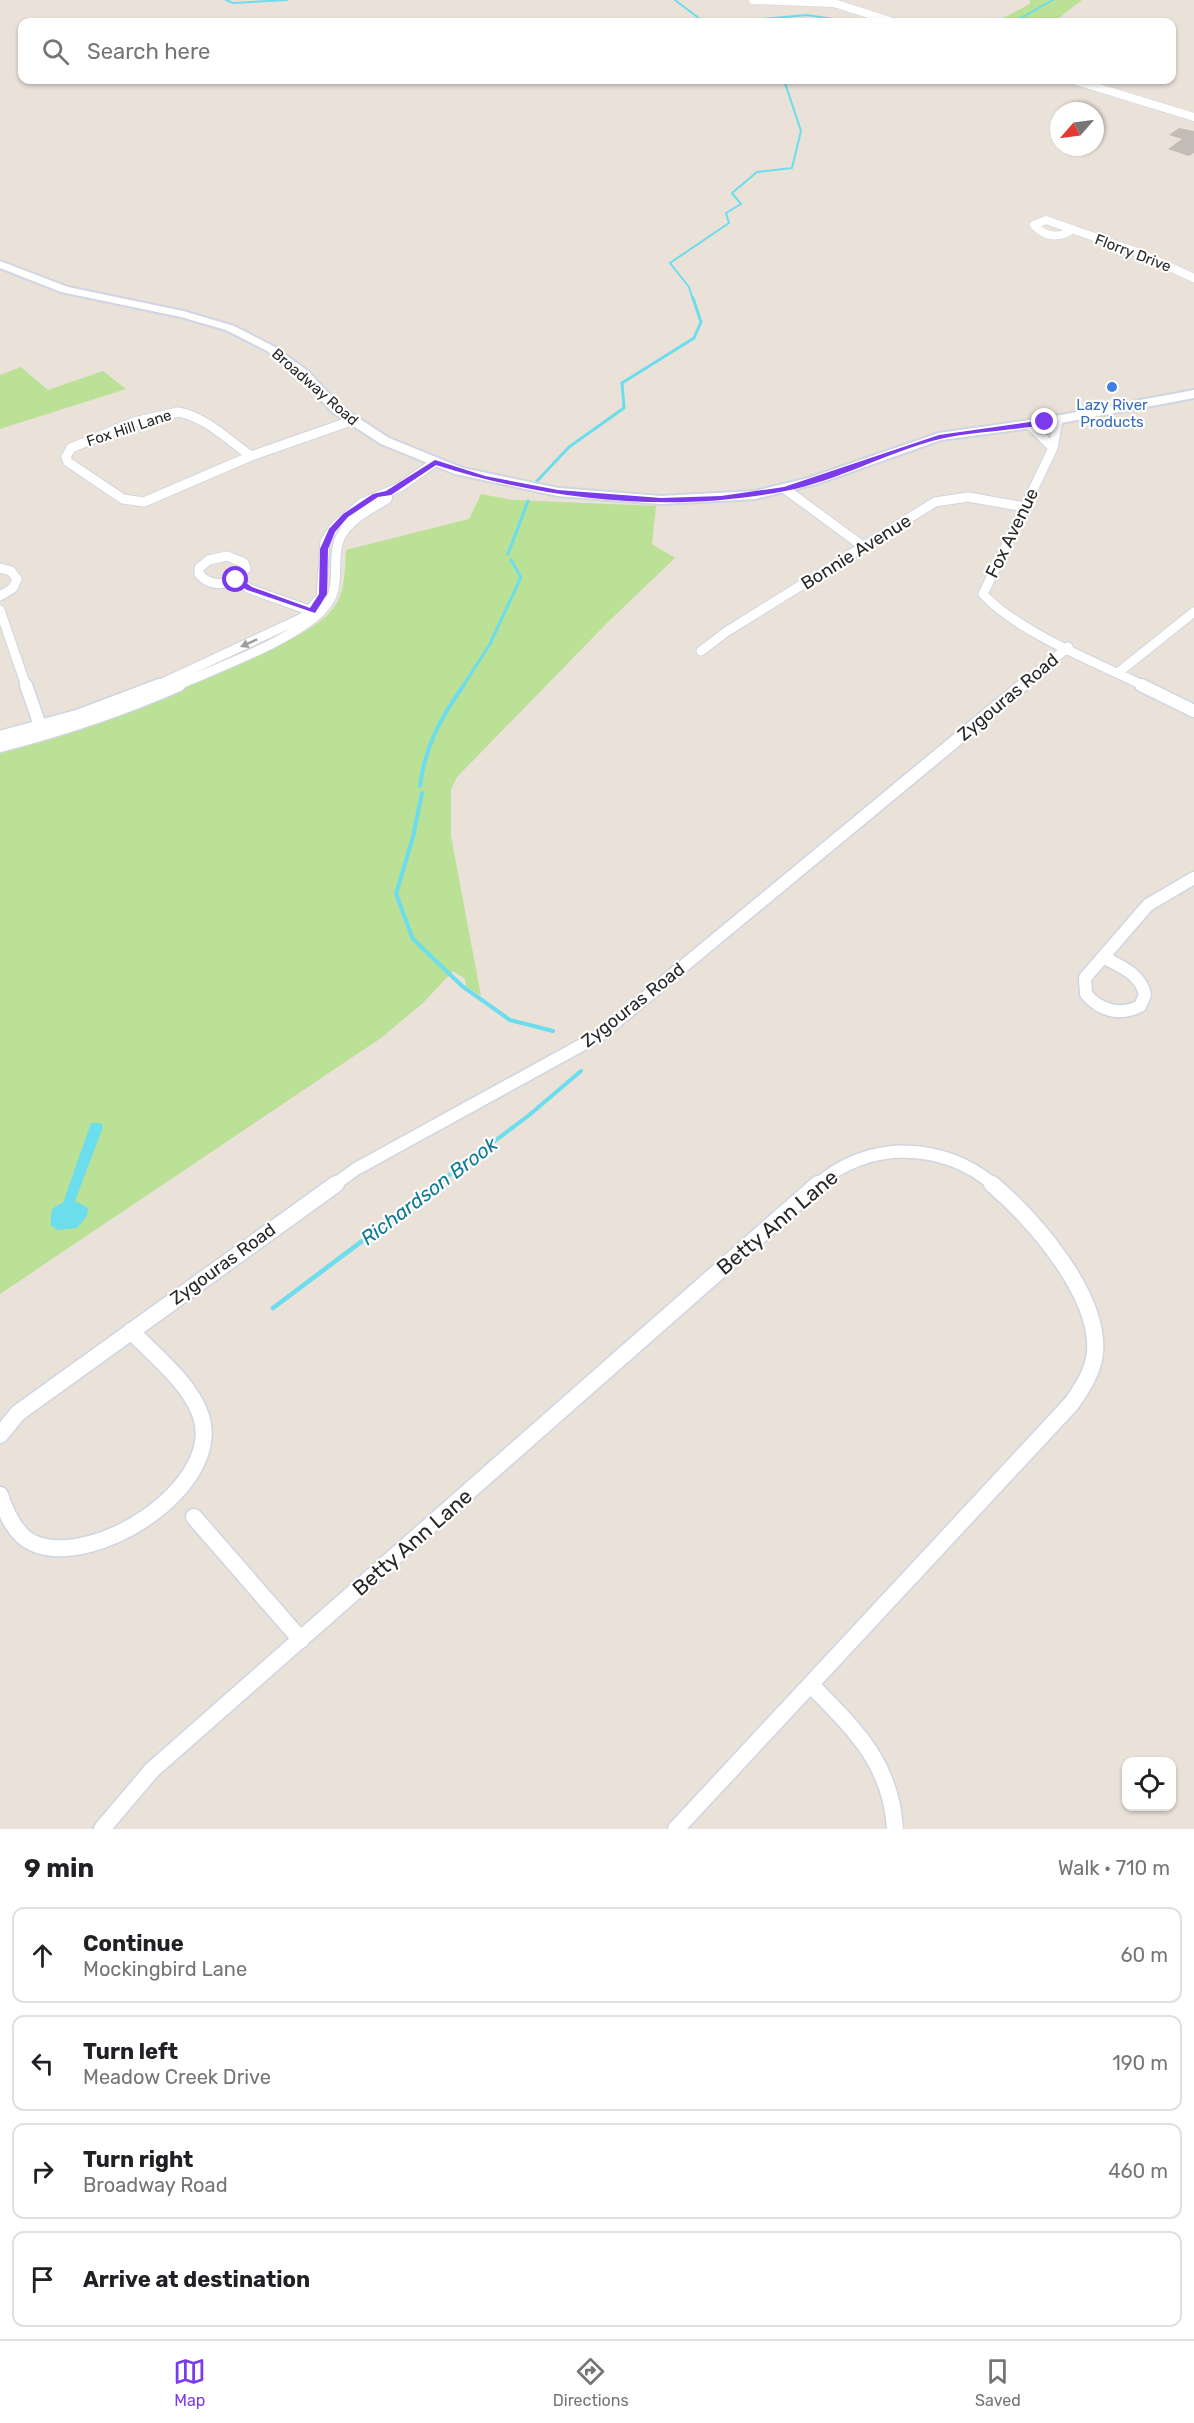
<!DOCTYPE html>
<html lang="en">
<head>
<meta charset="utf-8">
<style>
	body { margin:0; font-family:Rubik,sans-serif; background:#f6f6f6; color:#202124 }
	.controls { position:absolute; right:18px; bottom:18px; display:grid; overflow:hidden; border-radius:12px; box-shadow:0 2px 4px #0004 }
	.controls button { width:54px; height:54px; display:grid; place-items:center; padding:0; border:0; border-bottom:2px solid #e0e0e0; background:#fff; color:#202124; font:30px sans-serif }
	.compass { position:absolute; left:1050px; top:102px; width:54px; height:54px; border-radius:50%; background:#fff; box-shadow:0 2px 4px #0004; rotate:242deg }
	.stop { position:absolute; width:18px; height:18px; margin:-14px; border:4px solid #7c3aed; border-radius:50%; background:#fff }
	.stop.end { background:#7c3aed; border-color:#fff; box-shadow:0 2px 6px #0008 }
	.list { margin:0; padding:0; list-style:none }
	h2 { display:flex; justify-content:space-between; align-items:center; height:78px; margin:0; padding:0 24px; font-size:26px }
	h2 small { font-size:20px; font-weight:400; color:#757577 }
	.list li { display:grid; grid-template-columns:39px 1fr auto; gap:18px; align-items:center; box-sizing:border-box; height:96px; margin:0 12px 12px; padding:0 12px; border:2px solid #e0e0e0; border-radius:12px }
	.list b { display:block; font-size:22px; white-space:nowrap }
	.list p { margin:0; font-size:20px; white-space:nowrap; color:#757577 }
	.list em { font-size:20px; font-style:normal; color:#757577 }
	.icon { flex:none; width:33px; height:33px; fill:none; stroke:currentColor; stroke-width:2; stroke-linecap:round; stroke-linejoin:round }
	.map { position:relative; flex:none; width:1194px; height:1829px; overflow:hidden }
	.search { position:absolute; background:#fff; box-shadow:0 2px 4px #0004; left:18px; right:18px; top:18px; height:66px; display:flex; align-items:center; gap:15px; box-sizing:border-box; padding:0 21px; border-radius:12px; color:#757577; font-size:22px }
	.sheet { height:510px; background:#fff }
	nav { display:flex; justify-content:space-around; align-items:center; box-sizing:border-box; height:84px; border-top:2px solid #e0e0e0; background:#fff; font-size:16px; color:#757577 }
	nav a { display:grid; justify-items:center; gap:3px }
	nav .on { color:#7c3aed }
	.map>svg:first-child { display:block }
</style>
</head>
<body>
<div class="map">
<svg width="1194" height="1829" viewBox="0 0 1194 1829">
	<rect width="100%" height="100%" fill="#eae1d9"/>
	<path fill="#bae195" d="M1030,0H1082L1054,22L901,21L1001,19L1030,4Z
		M21,367L48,390L103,371L126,389L0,429V375Z
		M481,494L513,500L656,506L652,544L675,558L608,622L457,777L451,789V836L481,996L466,986L465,979L453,971L423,1003L381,1038L0,1294V751L69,733L115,718L299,635C342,610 344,598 346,550L469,519Z"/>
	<path fill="#6cdded" d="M91,1123H101L103,1127L75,1201L88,1208L87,1216L77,1228L58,1230L51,1226C51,1212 49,1208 63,1203Z"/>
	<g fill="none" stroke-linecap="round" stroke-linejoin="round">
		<path stroke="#6cdded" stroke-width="2" d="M226,0L233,3L287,0
			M675,0L704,22
			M726,22L807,15L851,22
			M1014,22L1053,0
			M693,300L689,287L670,263L729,223L726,213L741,204L732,193L757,172L792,168L801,131L785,83L780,80"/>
		<path stroke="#6cdded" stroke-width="3" d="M537,481L569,447L624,408L622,383L694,338L701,322L693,298
			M508,554L528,501
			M463,686L490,644L521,577L511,560"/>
		<path stroke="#6cdded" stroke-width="4" d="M420,786C425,746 441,717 464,685
			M422,793L413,837L396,894L413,939L462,986L510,1020L553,1031
			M436,1185L528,1116L581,1071"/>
		<path stroke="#6cdded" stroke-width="4.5" d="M273,1308L438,1184"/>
	</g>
	<path fill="#c3bbb6" d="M1179,128L1194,131V153L1189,156L1168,149L1182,139L1169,135Z"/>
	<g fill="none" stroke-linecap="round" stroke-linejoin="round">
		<defs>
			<path id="minor-far3" d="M753,0L834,3L893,22
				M1073,80L1194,117
				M1072,230C1058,239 1045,237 1034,225L1046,220L1140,253L1194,278"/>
			<path id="minor-far2" d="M178,412C206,417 228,440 251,456L144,502L123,499L68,462L66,457L71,448L134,422Z
				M1058,420L1053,448L983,594C1019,633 1096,662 1144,686
				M1029,424L1053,448
				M251,456L351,421
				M785,489L864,547
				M227,556L244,563L246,569C233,583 214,591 199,574V568L209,560Z
				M0,568L11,571L17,579L13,588L0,596
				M236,580L250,589L317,613
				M0,610L26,686
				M701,651L726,632L935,502L968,497L1024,507
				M1119,672L1194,612
				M156,686L302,618L321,597L325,542L335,526L362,503L400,487L435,462
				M176,686C214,669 306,636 328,603C342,583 330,557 341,536C350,519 371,509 387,499L388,493
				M1021,686L1068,647"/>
			<path id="minor-far1" d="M26,685L43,734
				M1141,685L1194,711
				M0,737L77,716L159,685
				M0,746C62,730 120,711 179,685
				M1103,957C1120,966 1141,974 1145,995L1140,1006C1120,1016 1100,1011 1086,994L1085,978Z
				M1103,957L1148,905L1194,878
				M334,1185L356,1169L600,1035L1023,685
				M817,1185C867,1140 943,1141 994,1185"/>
			<path id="minor" d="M0,1435L18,1413L336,1184
				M0,1495C6,1513 15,1535 33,1543C93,1570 224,1487 201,1416C190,1383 154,1355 131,1331
				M194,1517L301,1640
				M811,1685C855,1730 891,1763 895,1829
				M102,1829L152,1770L818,1184
				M676,1829L1072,1403C1082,1388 1093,1372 1095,1353C1100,1295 1034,1220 992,1184"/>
			<path id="secondary" d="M0,261L68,287L183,311L234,326L275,347L309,372L340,406L389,438L463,468L558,488L661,496L755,491L808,478L939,433L1045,418L1194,390V398L1045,426L941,440L817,484L755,499L661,504L558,496L455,474L381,444L332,412L301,378L267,351L226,330L181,317L61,292L0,268Z"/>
		</defs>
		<use href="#minor-far3" stroke="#cfd5e1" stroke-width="9"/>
		<use href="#minor-far2" stroke="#cfd5e1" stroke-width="11"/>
		<use href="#minor-far1" stroke="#cfd5e1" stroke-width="15"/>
		<use href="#minor" stroke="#cfd5e1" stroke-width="19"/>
		<use href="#secondary" stroke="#cfd5e1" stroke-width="4"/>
		<use href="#minor-far3" stroke="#fff" stroke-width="8"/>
		<use href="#minor-far2" stroke="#fff" stroke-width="9"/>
		<use href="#minor-far1" stroke="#fff" stroke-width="12"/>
		<use href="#minor" stroke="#fff" stroke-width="16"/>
		<use href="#secondary" fill="#fff" fill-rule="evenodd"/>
	</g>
	<defs><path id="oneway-solid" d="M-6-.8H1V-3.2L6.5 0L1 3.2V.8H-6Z" transform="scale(1.5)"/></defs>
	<use fill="#9e9e9e" href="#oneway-solid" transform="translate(249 643) rotate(156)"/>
	<path fill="#7c3aed" d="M1045,420L1047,424C1012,431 975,431 940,439C887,452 838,481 785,491C669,514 547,500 436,465L391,495L378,497L348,517L335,532L328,549L327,594L315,613L247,590L232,580L239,578L252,587L310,608L319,594L320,549L329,529L343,514L373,494L386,491L435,460L485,476L558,490L661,498L721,496L784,487L939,435Z"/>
	<circle fill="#3f7fe0" stroke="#fff" stroke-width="2" cx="1112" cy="387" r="6"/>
	<g text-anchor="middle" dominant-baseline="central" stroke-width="4.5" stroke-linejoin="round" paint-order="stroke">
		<g font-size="15" fill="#282828" stroke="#fff">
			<text transform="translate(1133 253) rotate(21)">Florry Drive</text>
			<text transform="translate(315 387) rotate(41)">Broadway Road</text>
			<text transform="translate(129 428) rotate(-18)">Fox Hill Lane</text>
		</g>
		<g font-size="15" fill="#366cbe" stroke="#fff">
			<text x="1112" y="405">Lazy River<tspan x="1112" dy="17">Products</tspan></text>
		</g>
		<g font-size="18" fill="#282828" stroke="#fff">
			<text transform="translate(1012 533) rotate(-64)">Fox Avenue</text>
			<text transform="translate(856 552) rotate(-32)">Bonnie Avenue</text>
			<text transform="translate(1008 697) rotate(-40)">Zygouras Road</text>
			<text transform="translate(633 1005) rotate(-38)">Zygouras Road</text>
			<text transform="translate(223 1264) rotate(-36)">Zygouras Road</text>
		</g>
		<g font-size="20" font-style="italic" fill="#0e7a95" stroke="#fff">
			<text transform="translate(429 1191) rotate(-37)">Richardson Brook</text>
		</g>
		<g font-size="21" fill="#282828" stroke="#fff">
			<text transform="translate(777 1222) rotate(-40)">Betty Ann Lane</text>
			<text transform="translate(412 1542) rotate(-41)">Betty Ann Lane</text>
		</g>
	</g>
</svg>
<div class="controls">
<button><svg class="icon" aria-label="locate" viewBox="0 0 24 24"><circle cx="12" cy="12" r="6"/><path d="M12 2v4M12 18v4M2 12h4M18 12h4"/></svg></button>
</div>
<svg class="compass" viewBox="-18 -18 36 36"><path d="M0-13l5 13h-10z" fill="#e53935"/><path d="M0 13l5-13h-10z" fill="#757577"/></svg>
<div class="stop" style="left:236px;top:580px"></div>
<div class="stop end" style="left:1045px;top:422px"></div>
<div class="search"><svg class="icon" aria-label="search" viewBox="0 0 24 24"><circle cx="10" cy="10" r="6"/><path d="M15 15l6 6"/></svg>Search here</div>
</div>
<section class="sheet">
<h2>9 min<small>Walk · 710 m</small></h2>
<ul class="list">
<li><svg class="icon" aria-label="ahead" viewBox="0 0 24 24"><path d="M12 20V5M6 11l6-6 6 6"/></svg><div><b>Continue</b><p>Mockingbird Lane</p></div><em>60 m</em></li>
<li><svg class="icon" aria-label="left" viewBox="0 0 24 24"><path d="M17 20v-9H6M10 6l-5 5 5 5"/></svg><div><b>Turn left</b><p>Meadow Creek Drive</p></div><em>190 m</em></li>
<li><svg class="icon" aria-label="right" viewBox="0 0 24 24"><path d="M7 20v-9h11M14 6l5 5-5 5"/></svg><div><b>Turn right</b><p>Broadway Road</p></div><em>460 m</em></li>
<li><svg class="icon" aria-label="arrive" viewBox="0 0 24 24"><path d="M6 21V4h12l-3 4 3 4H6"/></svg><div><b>Arrive at destination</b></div></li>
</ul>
</section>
<nav>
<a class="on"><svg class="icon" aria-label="map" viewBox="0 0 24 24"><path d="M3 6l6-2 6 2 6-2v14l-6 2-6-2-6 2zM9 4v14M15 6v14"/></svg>Map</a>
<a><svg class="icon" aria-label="directions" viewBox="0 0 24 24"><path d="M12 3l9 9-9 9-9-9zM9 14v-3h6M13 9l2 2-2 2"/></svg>Directions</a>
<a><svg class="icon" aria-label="saved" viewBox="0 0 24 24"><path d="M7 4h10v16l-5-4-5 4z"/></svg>Saved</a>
</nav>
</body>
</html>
